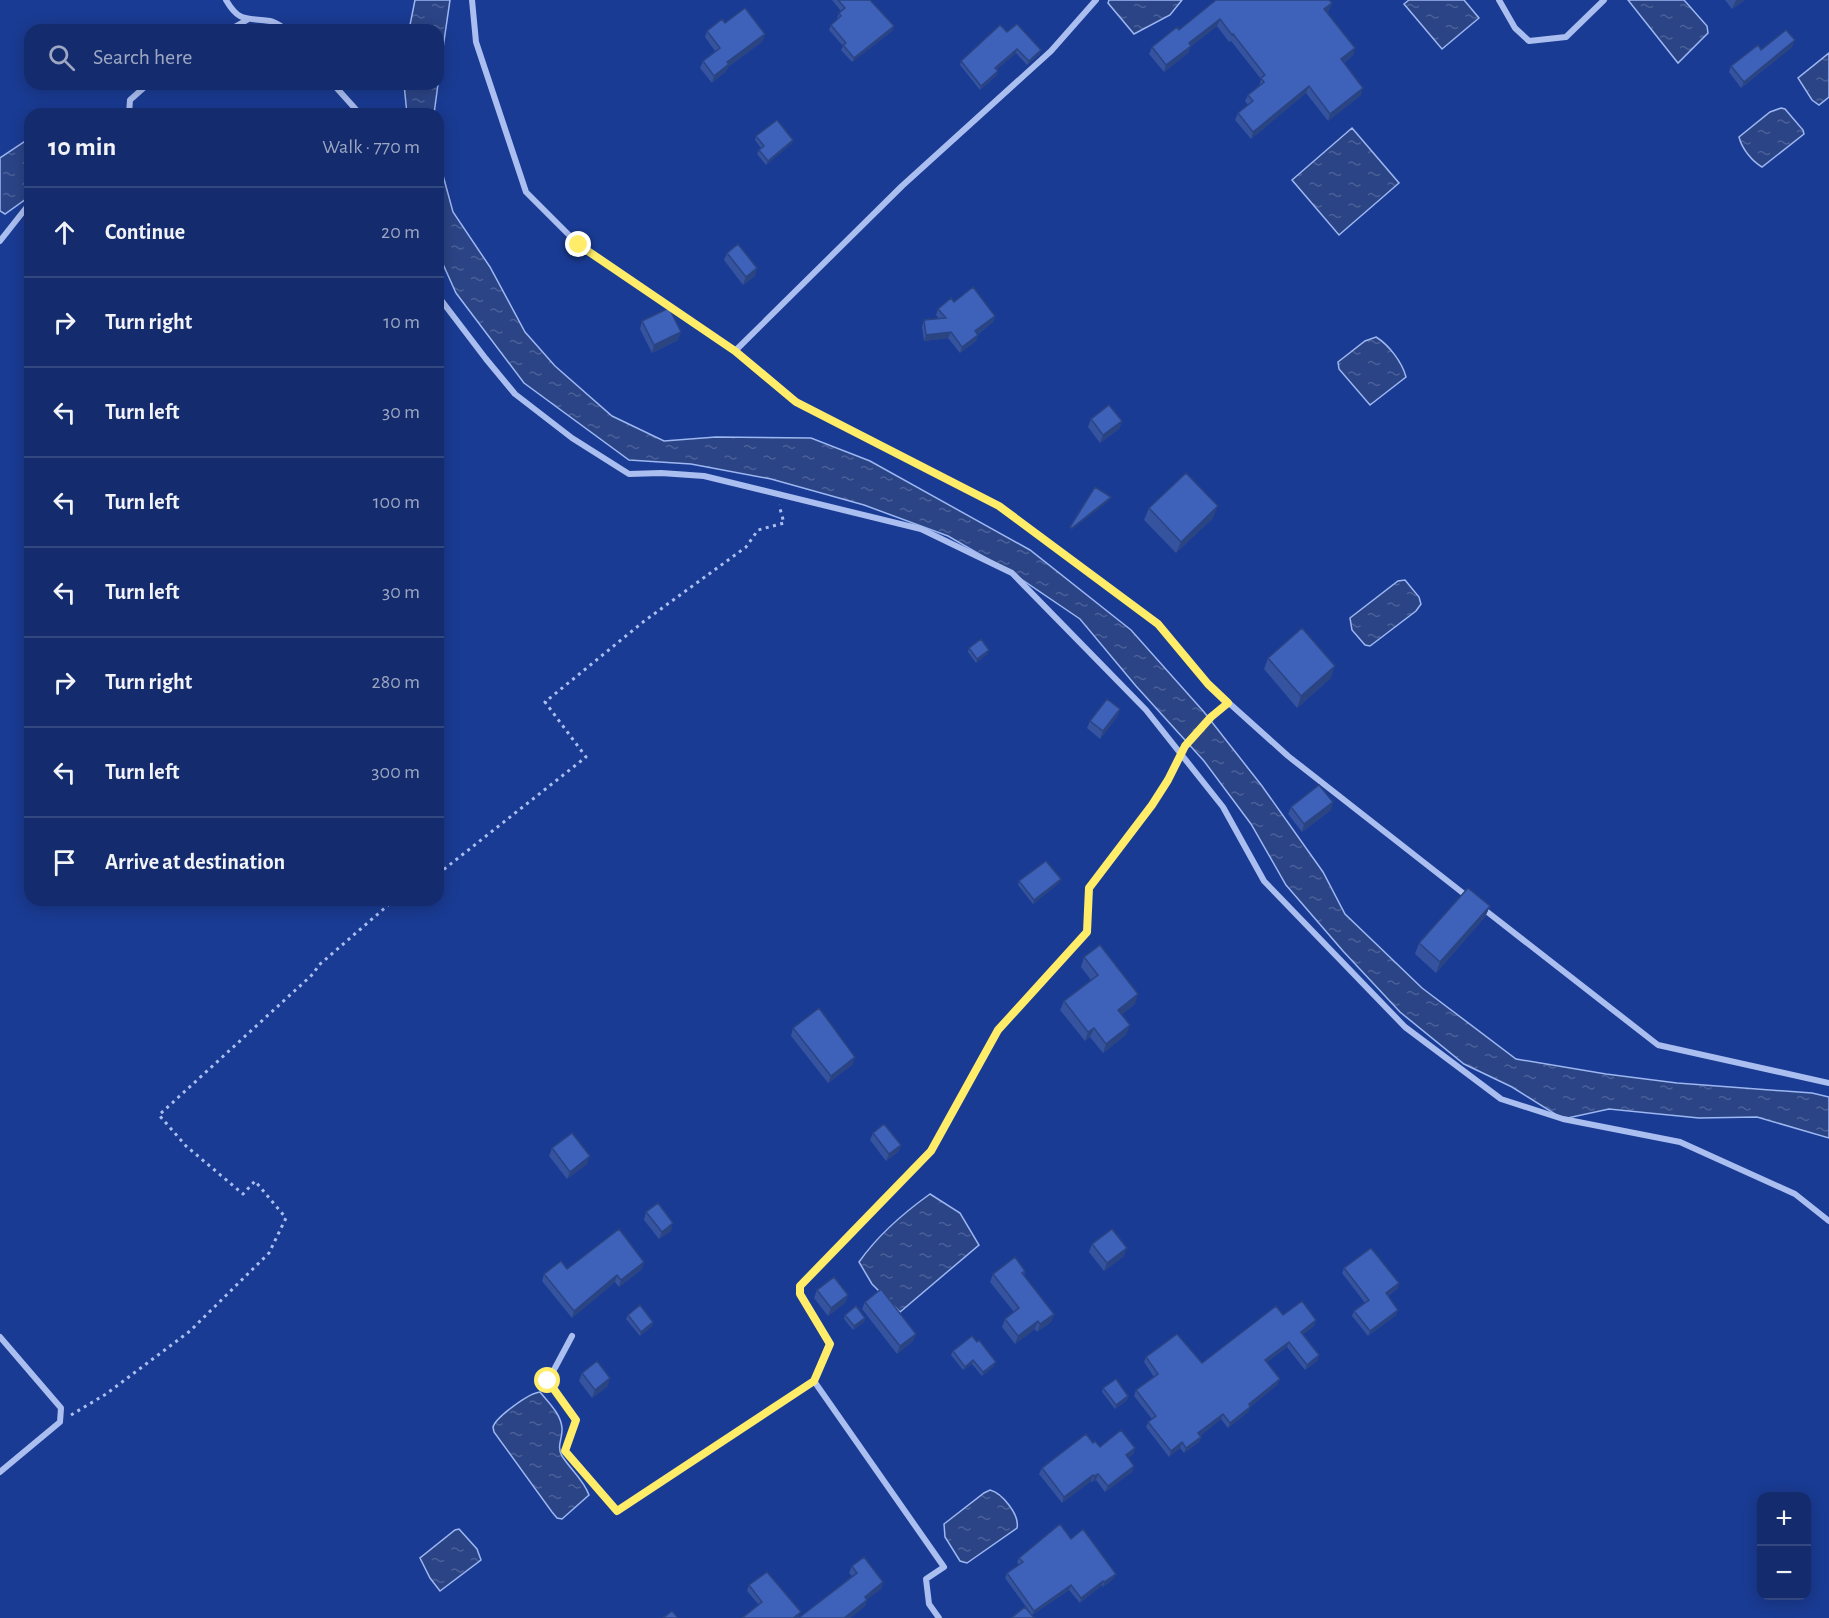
<!DOCTYPE html>
<html lang="en">
<head>
<meta charset="utf-8">
<style>
	body { margin:0; font-family:"Alegreya Sans",sans-serif; background:#213876; color:#f1f3f6 }
	.controls { position:absolute; right:18px; bottom:18px; display:grid; overflow:hidden; border-radius:12px; box-shadow:0 3px 15px #0003 }
	.controls button { width:54px; height:54px; display:grid; place-items:center; padding:0; border:0; border-bottom:2px solid #334881; background:#142c6e; color:#f1f3f6; font:30px sans-serif }
	.stop { position:absolute; width:18px; height:18px; margin:-14px; border:4px solid #ffec69; border-radius:50%; background:#fff }
	.stop.end { background:#ffec69; border-color:#fff; box-shadow:0 2px 6px #0008 }
	.list { margin:0; padding:0; list-style:none }
	h2 { display:flex; justify-content:space-between; align-items:center; height:78px; margin:0; padding:0 24px; font-size:26px }
	h2 small { font-size:20px; font-weight:400; color:#9da7c2 }
	.list li { display:grid; grid-template-columns:39px 1fr auto; gap:18px; align-items:center; box-sizing:border-box; height:90px; padding:0 24px; border-top:2px solid #334881 }
	.list b { display:block; font-size:22px; white-space:nowrap }
	.list em { font-size:20px; font-style:normal; color:#9da7c2 }
	.icon { flex:none; width:33px; height:33px; fill:none; stroke:currentColor; stroke-width:2; stroke-linecap:round; stroke-linejoin:round }
	.map { position:relative; flex:none; width:1829px; height:1618px; overflow:hidden }
	.search { position:absolute; background:#142c6e; box-shadow:0 3px 15px #0003; left:24px; top:24px; width:420px; height:66px; display:flex; align-items:center; gap:15px; box-sizing:border-box; padding:0 21px; border-radius:18px; color:#9da7c2; font-size:22px }
	.panel { position:absolute; background:#142c6e; box-shadow:0 3px 15px #0003; left:24px; top:108px; width:420px; height:798px; border-radius:18px }
	.map>svg:first-child { display:block }
</style>
</head>
<body>
<div class="map">
<svg width="1829" height="1618" viewBox="0 0 1829 1618">
	<defs>
		<pattern id="water-ripples" width="26" height="14" patternUnits="userSpaceOnUse" patternTransform="scale(1.5)"><rect width="26" height="14" fill="#2b4486"/><path d="M2 4q2-2 4 0t4 0M15 11q2-2 4 0t4 0" fill="none" stroke="#4b6098"/></pattern>
	</defs>
	<rect width="100%" height="100%" fill="#1a3b93"/>
	<path fill="url(#water-ripples)" stroke="#9db7f2" stroke-width="1.5" d="M415,0H450L438,82V30H409Z
		M1109,0H1182L1170,15L1134,34L1108,3Z
		M1409,0H1464L1479,18L1442,49L1404,4Z
		M1628,0H1684L1707,26L1708,33L1678,63Z
		M1829,53V97L1819,105L1812,100L1798,78Z
		M404,84H438L434,114H407Z
		M1781,108L1785,109L1803,130L1804,134L1762,167C1752,161 1742,149 1739,137L1770,112Z
		M1352,128L1399,183L1339,235L1292,180Z
		M30,138V196L5,214L0,211V158Z
		M438,157L453,212L490,267L525,332L555,366L612,416L664,441L716,437L811,438L870,461L1030,550L1131,630L1204,712L1262,786L1323,872L1345,914L1422,988L1516,1059L1606,1074L1677,1083L1812,1093L1829,1097V1138L1757,1117L1699,1118L1609,1109L1563,1119L1512,1087L1464,1064L1400,1012L1343,951L1286,885L1251,824L1204,761L1136,686L1080,619L1012,573L948,536L864,505L771,479L691,464L629,460L524,383L456,293L438,253Z
		M1376,337C1389,345 1402,362 1406,377L1370,405L1339,369L1338,362L1365,341Z
		M1405,580L1419,597L1421,604L1416,611L1370,646L1365,645L1352,630L1350,618L1398,581Z
		M930,1194L960,1213L979,1245L900,1312L872,1284L859,1262C878,1235 902,1214 930,1194Z
		M540,1392C548,1402 561,1414 562,1428C563,1438 556,1446 562,1456C570,1469 584,1480 589,1495L562,1519L557,1518L552,1512L494,1432L493,1427C496,1417 529,1393 540,1392Z
		M990,1490C1002,1493 1020,1515 1017,1528L967,1563L960,1561L945,1537L944,1524L984,1493Z
		M459,1529L477,1549L481,1560L440,1591L430,1578L420,1558L455,1530Z"/>
	<g fill="none" stroke-linecap="round" stroke-linejoin="round">
		<path stroke="#aabef0" stroke-width="3" stroke-dasharray="3 4.5" stroke-linecap="butt" d="M438,874L586,757L545,702L643,622L746,547L758,530L784,523L779,505
			M71,1415L106,1394L190,1331L269,1253L286,1218L255,1181L243,1194L186,1146L159,1115L313,974L319,965L394,900"/>
		<path stroke="#aabef0" stroke-width="6" d="M226,0C240,24 247,17 270,21C276,22 282,27 287,30
			M472,0L476,42L526,192L579,245L735,351L902,186L1051,51L1096,0
			M1499,0L1515,28L1529,41L1566,37L1604,0
			M229,30L247,20
			M333,84L360,114
			M129,114L130,100L148,84
			M0,241L30,203
			M438,296L486,359L515,394L572,438L629,474L661,473L704,476L921,529L1012,573L1146,710L1223,807L1264,881L1405,1027L1501,1099L1563,1119L1680,1142L1795,1194L1829,1221
			M1229,703L1288,756L1468,897
			M1481,907L1658,1045L1829,1083
			M572,1336L548,1381L576,1420L565,1451L617,1511L814,1381L829,1344L800,1294V1286L931,1151L998,1030L1087,932L1089,888L1152,805L1168,779L1185,746L1211,717L1229,703L1208,684L1158,624L999,506L796,402L735,351
			M0,1337L61,1408L60,1422L0,1472
			M814,1381L944,1567L926,1579L929,1604L939,1618"/>
	</g>
	<path fill="#35539f" d="M832,0H870L894,26L892,31L852,62L841,50L843,46L829,30L831,25L838,19L837,18L839,13L841,11Z
		M1216,0L1332,3L1329,10L1327,12L1355,48L1353,55L1344,63L1361,95L1328,121L1306,93L1251,139L1235,120L1238,113L1248,105L1245,101L1248,95L1259,86L1261,79L1231,41L1229,42L1217,26L1190,47L1188,53L1164,72L1149,54L1152,47L1179,30Z
		M1725,0H1745L1732,9Z
		M725,23L763,41L728,67L726,71L712,83L700,68L703,61L715,51L705,37L707,31Z
		M1007,32L1040,54L1027,65L1016,53L997,69V75L980,90L960,65L961,61Z
		M1792,47L1741,88L1729,72L1731,66L1761,50Z
		M756,136L793,140L792,143L766,165L757,154L759,150L761,148L755,140Z
		M727,253L755,276L743,285L724,260Z
		M954,302L995,316L993,322L978,334L976,341L960,353L948,338L924,341L922,327L924,320L939,319L936,315L938,309Z
		M642,321L678,340L652,353L640,329Z
		M1091,419L1122,421L1119,429L1100,443L1088,427Z
		M1149,508L1213,518L1176,553L1144,520Z
		M969,648L988,653L976,663L968,652Z
		M1268,658L1331,678L1297,708L1264,669Z
		M1120,709L1117,717L1100,739L1087,728L1090,721Z
		M1291,807L1331,810L1302,832L1288,814Z
		M1061,879L1059,883L1033,904L1018,885L1019,881Z
		M1490,906L1485,917L1436,973L1415,954L1419,943Z
		M1084,957L1135,1004L1121,1015L1126,1035L1103,1053L1090,1037L1085,1041L1060,1010L1064,1001L1091,980L1081,967Z
		M793,1028L855,1057L852,1065L828,1083L791,1036Z
		M873,1133L901,1145L898,1152L886,1161L870,1140Z
		M552,1148L587,1164L567,1179L549,1156Z
		M646,1212L671,1231L659,1239L644,1220Z
		M1092,1244L1124,1256L1104,1271L1089,1252Z
		M644,1262L642,1269L619,1287L615,1282L572,1318L542,1281L544,1274L567,1269Z
		M1344,1268L1398,1288L1388,1296L1396,1315L1368,1336L1352,1316L1354,1311L1365,1303L1342,1273Z
		M1025,1271L1024,1276L1054,1314L1051,1322L1037,1332L1035,1329L1015,1344L1002,1327L1005,1319L1014,1312L990,1282L993,1274Z
		M817,1290L848,1295L845,1303L828,1316L814,1298Z
		M865,1302L916,1334L913,1341L897,1354L862,1309Z
		M628,1315L653,1322L652,1326L640,1336L626,1319Z
		M845,1315L865,1318L864,1322L853,1330L844,1319Z
		M1283,1315L1316,1320L1314,1326L1303,1334L1319,1355L1317,1361L1305,1370L1287,1347L1267,1362L1278,1384L1250,1407L1248,1412L1228,1428L1221,1419L1200,1436L1201,1437L1199,1442L1184,1453L1180,1448L1169,1457L1146,1427L1148,1422L1152,1419L1134,1396L1136,1390L1154,1377L1144,1362L1146,1357L1202,1363Z
		M953,1351L994,1366L982,1376L972,1364L963,1370L951,1355Z
		M582,1373L608,1386L592,1398L579,1381Z
		M1103,1388L1128,1396L1127,1400L1115,1409L1102,1392Z
		M1093,1443L1100,1447L1135,1448L1133,1454L1128,1458L1134,1466L1132,1472L1105,1492L1096,1480L1092,1482L1091,1481L1062,1503L1039,1474L1042,1468Z
		M1071,1539L1114,1578L1103,1587L1102,1585L1080,1603L1069,1590L1032,1615L1005,1578L1007,1573L1019,1565L1017,1562L1019,1558Z
		M852,1566L883,1582L881,1589L867,1599L865,1606L850,1618H800L852,1576L849,1573Z
		M749,1585L799,1617L798,1618H742L759,1605L747,1591Z"/>
	<path fill="#2b4482" d="M1736,0H1745L1732,9Z
		M1332,3L1329,10L1322,15L1324,9Z
		M1220,19L1217,26L1190,47L1188,53L1164,72L1166,65L1189,43Z
		M894,26L892,31L852,62L854,58Z
		M765,34L763,41L728,67L726,71L712,83L714,76L727,62Z
		M1795,40L1792,47L1741,88L1744,82Z
		M1355,48L1353,55L1339,66L1341,59Z
		M1017,49L1016,53L994,72L995,68Z
		M1041,50L1040,54L1027,65L1029,61Z
		M998,71L997,75L980,90L981,86Z
		M1309,86L1306,93L1251,139L1253,132Z
		M1363,88L1361,95L1328,121L1330,114Z
		M793,140L792,143L766,165L768,161Z
		M757,268L755,276L743,285L746,277Z
		M995,316L993,322L973,337L975,331Z
		M681,332L678,340L652,353L654,345Z
		M951,332L948,338L924,341L926,335Z
		M978,335L976,341L960,353L962,347Z
		M1122,421L1119,429L1100,443L1103,435Z
		M1111,497L1109,501L1070,531L1072,528Z
		M1218,506L1213,518L1176,553L1181,542Z
		M989,650L988,653L976,663L977,659Z
		M1335,666L1331,678L1297,708L1301,696Z
		M1120,709L1117,717L1100,739L1103,731Z
		M1333,802L1331,810L1302,832L1304,824Z
		M1061,879L1059,883L1033,904L1034,900Z
		M1490,906L1485,917L1436,973L1440,962Z
		M1138,994L1135,1004L1115,1020L1118,1010Z
		M1130,1025L1126,1035L1103,1053L1106,1044Z
		M1094,1028L1090,1037L1085,1041L1088,1032Z
		M855,1057L852,1065L828,1083L831,1076Z
		M901,1145L898,1152L886,1161L889,1154Z
		M590,1156L587,1164L567,1179L570,1172Z
		M673,1223L671,1231L659,1239L662,1232Z
		M1127,1248L1124,1256L1104,1271L1107,1263Z
		M644,1262L642,1269L619,1287L621,1280Z
		M617,1275L615,1282L572,1318L574,1311Z
		M1399,1283L1398,1288L1384,1298L1386,1293Z
		M848,1295L845,1303L828,1316L831,1308Z
		M1398,1310L1396,1315L1368,1336L1370,1331Z
		M1054,1314L1051,1322L1037,1332L1040,1324Z
		M865,1318L864,1322L853,1330L854,1326Z
		M1316,1320L1314,1326L1299,1338L1301,1332Z
		M1038,1321L1035,1329L1015,1344L1018,1336Z
		M653,1322L652,1326L640,1336L641,1332Z
		M916,1334L913,1341L897,1354L900,1346Z
		M1289,1342L1287,1347L1263,1365L1265,1360Z
		M1319,1355L1317,1361L1305,1370L1307,1365Z
		M973,1360L972,1364L963,1370L965,1367Z
		M996,1362L994,1366L982,1376L983,1372Z
		M610,1378L608,1386L592,1398L595,1390Z
		M1280,1379L1278,1384L1250,1407L1248,1412L1228,1428L1230,1423L1249,1404Z
		M1128,1396L1127,1400L1115,1409L1116,1405Z
		M1223,1414L1221,1419L1196,1439L1198,1433Z
		M1201,1437L1199,1442L1184,1453L1186,1448Z
		M1182,1442L1180,1448L1169,1457L1171,1451Z
		M1135,1448L1133,1454L1124,1461L1126,1455Z
		M1134,1466L1132,1472L1105,1492L1108,1486Z
		M1098,1474L1096,1480L1092,1482L1094,1476Z
		M1093,1475L1091,1481L1062,1503L1064,1497Z
		M1116,1574L1114,1578L1103,1587L1104,1582Z
		M1103,1581L1102,1585L1080,1603L1081,1598Z
		M883,1582L881,1589L862,1603L865,1597Z
		M1071,1585L1069,1590L1032,1615L1034,1611Z
		M867,1600L865,1606L850,1618H844Z
		M801,1612L798,1618H793Z"/>
	<path fill="#3e61b9" stroke="#2b4482" stroke-width="1.5" d="M838,0H870L894,26L854,58L843,45L846,43L831,25L841,16L839,13L845,8Z
		M1216,0H1329L1332,3L1324,9L1355,48L1341,59L1363,88L1330,114L1309,86L1253,132L1238,113L1253,101L1248,95L1264,82L1261,78L1265,75L1233,34L1232,35L1220,19L1189,43L1191,46L1166,65L1152,47L1177,27L1179,30Z
		M745,8L765,34L727,62L729,64L714,76L703,61L720,48L707,31L722,19L725,23Z
		M1017,24L1041,50L1029,61L1017,49L995,68L998,71L981,86L961,61L1000,25L1007,32Z
		M1786,30L1795,40L1744,82L1731,66L1758,45L1761,50Z
		M777,120L793,140L768,161L759,150L764,146L756,136Z
		M738,244L757,268L746,277L727,253Z
		M973,287L995,316L975,331L978,335L962,347L951,332L926,335L924,320L946,318L938,309L951,298L954,302Z
		M669,308L681,332L654,345L642,321Z
		M1109,405L1122,421L1103,435L1091,419Z
		M1186,473L1218,506L1181,542L1149,508Z
		M1095,487L1111,497L1072,528L1070,527Z
		M1302,628L1335,666L1301,696L1268,658Z
		M981,639L989,650L977,659L969,648Z
		M1107,699L1120,709L1103,731L1090,721Z
		M1319,785L1333,802L1304,824L1291,807Z
		M1046,861L1061,879L1034,900L1019,881Z
		M1468,888L1490,906L1440,962L1419,943Z
		M1100,945L1138,994L1118,1010L1130,1025L1106,1044L1094,1028L1088,1032L1064,1001L1098,975L1084,957Z
		M819,1008L855,1057L831,1076L793,1028Z
		M884,1124L901,1145L889,1154L873,1133Z
		M572,1133L590,1156L570,1172L552,1148Z
		M658,1203L673,1223L662,1232L646,1212Z
		M619,1229L644,1262L621,1280L617,1275L574,1311L544,1274L561,1261L567,1269Z
		M1112,1229L1127,1248L1107,1263L1092,1244Z
		M1371,1248L1399,1283L1386,1293L1398,1310L1370,1331L1354,1311L1369,1300L1344,1268Z
		M1015,1257L1025,1271L1022,1273L1054,1314L1040,1324L1038,1321L1018,1336L1005,1319L1019,1308L993,1274Z
		M834,1277L848,1295L831,1308L817,1290Z
		M881,1289L916,1334L900,1346L865,1302Z
		M1302,1301L1316,1320L1301,1332L1319,1355L1307,1365L1289,1342L1265,1360L1280,1379L1249,1404L1250,1407L1230,1423L1223,1414L1198,1433L1201,1437L1186,1448L1182,1442L1171,1451L1148,1422L1156,1416L1136,1390L1158,1374L1146,1357L1177,1334L1202,1363L1276,1306L1283,1315Z
		M640,1305L653,1322L641,1332L628,1315Z
		M856,1306L865,1318L854,1326L845,1315Z
		M972,1336L977,1342L979,1340L996,1362L983,1372L973,1360L965,1367L953,1351Z
		M597,1361L610,1378L595,1390L582,1373Z
		M1116,1379L1128,1396L1116,1405L1103,1388Z
		M1121,1430L1135,1448L1126,1455L1134,1466L1108,1486L1098,1474L1094,1476L1093,1475L1064,1497L1042,1468L1086,1434L1093,1443L1095,1441L1100,1447Z
		M1060,1524L1071,1539L1083,1529L1116,1574L1104,1582L1103,1581L1081,1598L1071,1585L1034,1611L1007,1573L1023,1562L1019,1558Z
		M864,1557L883,1582L865,1597L867,1600L844,1618H801L800,1617L857,1573L852,1566Z
		M767,1572L801,1612L793,1618H742L762,1602L749,1585Z
		M1025,1607L1034,1618H1011Z
		M672,1611L678,1618H663Z"/>
	<g fill="none" stroke-linecap="round" stroke-linejoin="round">
		<path stroke="#ffec69" stroke-width="8" d="M548,1381L576,1420L565,1451L617,1511L814,1381L830,1344L800,1294V1286L931,1151L998,1030L1087,932L1089,888L1152,805L1168,780L1185,746L1211,717L1228,703L1208,684L1158,624L999,506L796,402L735,351L579,245"/>
	</g>
</svg>
<div class="controls">
<button>+</button>
<button>−</button>
</div>
<div class="stop" style="left:548px;top:1381px"></div>
<div class="stop end" style="left:579px;top:245px"></div>
<div class="search"><svg class="icon" aria-label="search" viewBox="0 0 24 24"><circle cx="10" cy="10" r="6"/><path d="M15 15l6 6"/></svg>Search here</div>
<section class="panel">
<h2>10 min<small>Walk · 770 m</small></h2>
<ul class="list">
<li><svg class="icon" aria-label="ahead" viewBox="0 0 24 24"><path d="M12 20V5M6 11l6-6 6 6"/></svg><div><b>Continue</b></div><em>20 m</em></li>
<li><svg class="icon" aria-label="right" viewBox="0 0 24 24"><path d="M7 20v-9h11M14 6l5 5-5 5"/></svg><div><b>Turn right</b></div><em>10 m</em></li>
<li><svg class="icon" aria-label="left" viewBox="0 0 24 24"><path d="M17 20v-9H6M10 6l-5 5 5 5"/></svg><div><b>Turn left</b></div><em>30 m</em></li>
<li><svg class="icon" aria-label="left" viewBox="0 0 24 24"><path d="M17 20v-9H6M10 6l-5 5 5 5"/></svg><div><b>Turn left</b></div><em>100 m</em></li>
<li><svg class="icon" aria-label="left" viewBox="0 0 24 24"><path d="M17 20v-9H6M10 6l-5 5 5 5"/></svg><div><b>Turn left</b></div><em>30 m</em></li>
<li><svg class="icon" aria-label="right" viewBox="0 0 24 24"><path d="M7 20v-9h11M14 6l5 5-5 5"/></svg><div><b>Turn right</b></div><em>280 m</em></li>
<li><svg class="icon" aria-label="left" viewBox="0 0 24 24"><path d="M17 20v-9H6M10 6l-5 5 5 5"/></svg><div><b>Turn left</b></div><em>300 m</em></li>
<li><svg class="icon" aria-label="arrive" viewBox="0 0 24 24"><path d="M6 21V4h12l-3 4 3 4H6"/></svg><div><b>Arrive at destination</b></div></li>
</ul>
</section>
</div>
</body>
</html>
